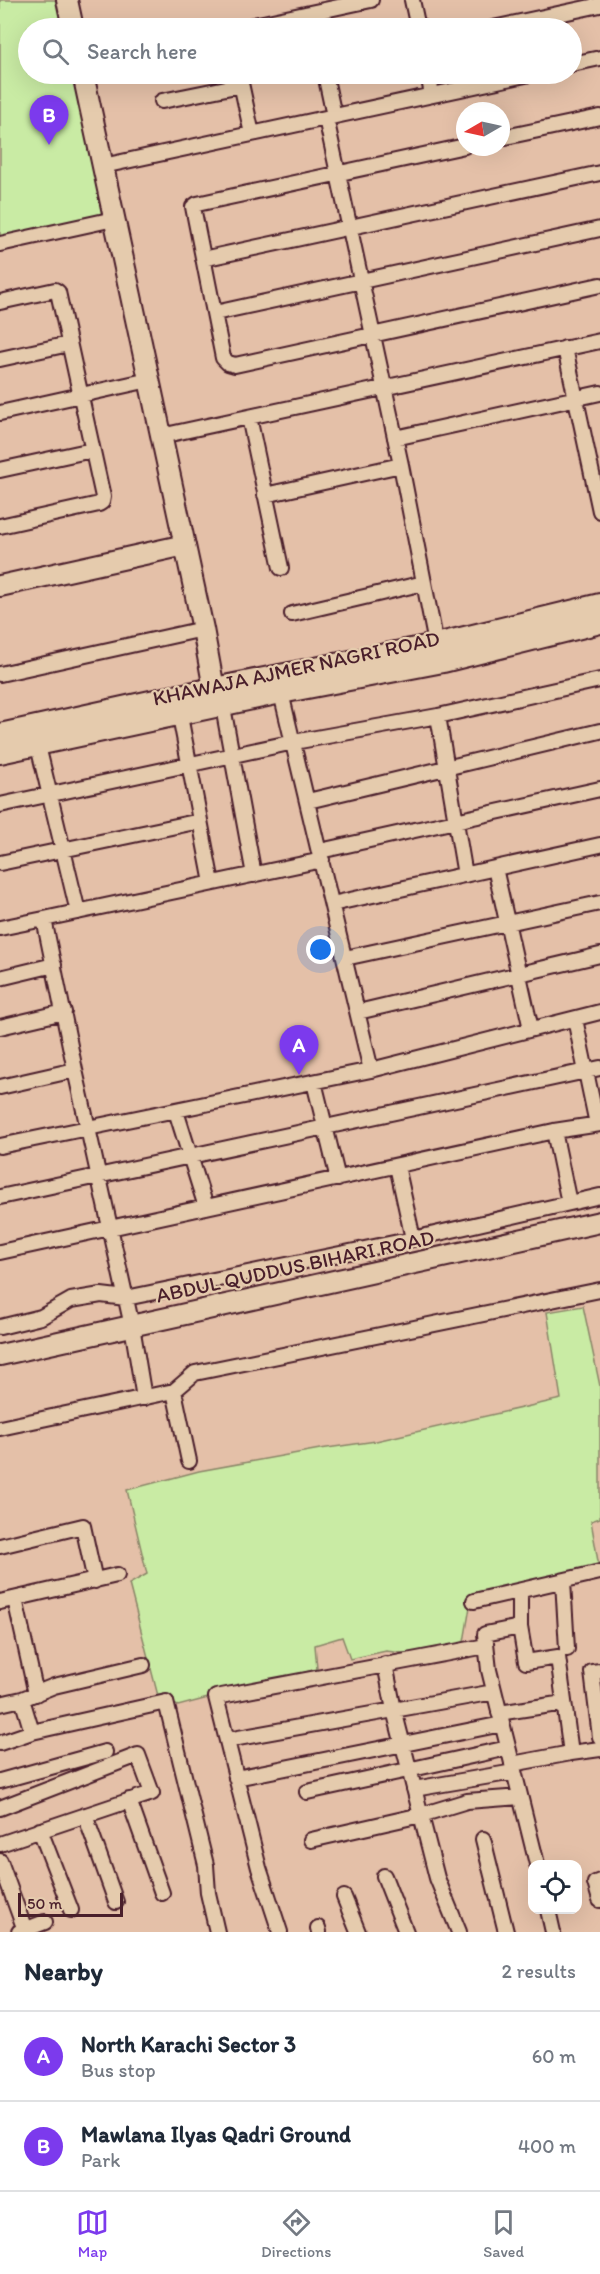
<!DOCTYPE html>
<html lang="en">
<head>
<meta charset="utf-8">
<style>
	body { margin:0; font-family:Itim,sans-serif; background:#f6f6f7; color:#1f2937 }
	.controls { position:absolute; right:18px; bottom:18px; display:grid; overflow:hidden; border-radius:12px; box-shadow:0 6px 24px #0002 }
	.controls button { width:54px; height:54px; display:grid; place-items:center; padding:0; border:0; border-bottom:2px solid #e0e1e3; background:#fff; color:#1f2937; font:30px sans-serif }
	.compass { position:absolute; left:456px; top:102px; width:54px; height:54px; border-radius:50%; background:#fff; box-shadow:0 6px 24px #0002; rotate:261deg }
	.scale { position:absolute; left:18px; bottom:15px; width:105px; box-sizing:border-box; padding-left:6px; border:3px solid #4a1f2b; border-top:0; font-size:16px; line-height:21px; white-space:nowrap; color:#4a1f2b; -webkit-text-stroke:4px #e5cbad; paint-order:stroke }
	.you { position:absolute; left:321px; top:950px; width:21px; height:21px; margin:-15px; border:4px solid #fff; border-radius:50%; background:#1a73e8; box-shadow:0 0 0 9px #1a73e833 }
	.badge { display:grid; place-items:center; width:39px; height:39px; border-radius:50%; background:#7c3aed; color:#fff; font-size:20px; font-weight:700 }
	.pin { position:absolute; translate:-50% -50px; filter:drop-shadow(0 2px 3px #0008) }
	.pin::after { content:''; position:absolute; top:32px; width:21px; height:18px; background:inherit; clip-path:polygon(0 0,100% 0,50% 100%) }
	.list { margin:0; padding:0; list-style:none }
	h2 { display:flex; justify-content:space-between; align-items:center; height:78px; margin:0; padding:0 24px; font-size:26px }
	h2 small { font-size:20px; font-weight:400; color:#747a83 }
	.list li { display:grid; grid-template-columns:39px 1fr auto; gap:18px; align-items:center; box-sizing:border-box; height:90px; padding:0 24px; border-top:2px solid #e0e1e3 }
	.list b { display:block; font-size:22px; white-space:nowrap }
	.list p { margin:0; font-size:20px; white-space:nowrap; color:#747a83 }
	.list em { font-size:20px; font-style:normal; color:#747a83 }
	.icon { flex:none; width:33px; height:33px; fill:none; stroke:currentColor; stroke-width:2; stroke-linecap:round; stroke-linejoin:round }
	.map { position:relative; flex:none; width:600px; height:1932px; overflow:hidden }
	.search { position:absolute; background:#fff; box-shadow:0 6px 24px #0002; left:18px; right:18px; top:18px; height:66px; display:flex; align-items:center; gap:15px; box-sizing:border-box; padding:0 21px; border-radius:33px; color:#747a83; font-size:22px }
	.sheet { height:258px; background:#fff }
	nav { display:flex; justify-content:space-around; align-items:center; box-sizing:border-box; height:84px; border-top:2px solid #e0e1e3; background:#fff; font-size:16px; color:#747a83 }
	nav a { display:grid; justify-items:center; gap:3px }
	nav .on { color:#7c3aed }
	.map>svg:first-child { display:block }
</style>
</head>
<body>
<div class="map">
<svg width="600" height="1932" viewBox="0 0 600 1932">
	<rect width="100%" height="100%" fill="#e4c0a8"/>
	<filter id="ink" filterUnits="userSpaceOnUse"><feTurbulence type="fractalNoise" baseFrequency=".0167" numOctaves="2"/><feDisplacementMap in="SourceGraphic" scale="12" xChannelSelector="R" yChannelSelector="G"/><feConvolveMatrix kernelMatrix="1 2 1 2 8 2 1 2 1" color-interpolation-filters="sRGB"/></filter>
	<g filter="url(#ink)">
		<path fill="#c9eba4" stroke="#8a8568" stroke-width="1.5" d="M0,0H67L73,28H28V74H83L114,216L0,240Z
			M583,1306L600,1386V1518L591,1521L599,1567L471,1601L464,1642L412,1654L386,1651L350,1659L342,1637L315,1645L317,1669L178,1706L158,1696L129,1584L147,1574L127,1490L199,1471L320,1449L376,1441L561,1399L547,1312Z"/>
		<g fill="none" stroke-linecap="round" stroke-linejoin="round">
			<defs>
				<path id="street" d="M412,0L418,28
					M312,13L315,28
					M240,28L371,0
					M493,28L600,5
					M572,64L600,58
					M239,74L252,134
					M325,74L334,116
					M428,74L432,95
					M162,101L241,85
					M326,118L401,465L436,644
					M501,138L600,117
					M465,146L197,204L193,207L223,358L228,363L235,365L600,285
					M103,166L530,74
					M0,244L114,219
					M203,259L600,173
					M0,302L55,290L58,292L103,497L102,502L99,504L0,526
					M215,313L600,229
					M565,348L600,511
					M0,359L69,344
					M0,413L149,380
					M249,417L281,568
					M161,436L600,341
					M395,438L600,393
					M0,470L92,450
					M265,495L401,465
					M292,614L424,583
					M0,674L203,629
					M281,693L371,1070
					M223,707L254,875
					M180,716L212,883
					M438,716L465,875
					M38,746L78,912
					M308,801L600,731
					M0,805L294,742L438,716L600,680
					M320,851L600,789
					M0,863L200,821
					M495,868L531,1029
					M332,904L600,845
					M0,928L44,919
					M345,958L600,903
					M0,978L54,965
					M358,1012L600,955
					M575,1019L597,1124
					M0,1027L64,1012
					M314,1082L338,1179
					M0,1087L75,1070
					M176,1111L206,1207
					M554,1131L569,1203
					M0,1146L371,1070L600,1012
					M397,1166L413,1239
					M0,1197L600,1068
					M0,1252L554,1131L600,1124
					M0,1327L41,1317L71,1300L101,1295L126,1298L413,1239L600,1196
					M174,1391L195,1373L600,1290
					M144,1398L132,1326L75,1070L44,919L322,860
					M0,1428L174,1391L189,1461
					M0,1546L83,1526L95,1581
					M563,1581L567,1649
					M520,1591V1627L485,1634L489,1670L537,1864
					M15,1599L36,1694
					M474,1601L600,1572
					M0,1602L117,1575
					M520,1627L526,1662L558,1657L571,1753
					M385,1664L394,1710L437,1878L459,1932
					M600,1671L592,1672L600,1737
					M22,1699L32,1732
					M0,1704L22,1699L54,1686L143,1665
					M499,1713L564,1703
					M227,1740L494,1692
					M0,1743L32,1732L166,1702L206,1865L208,1893L217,1932
					M512,1764L571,1753L600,1749
					M236,1778L502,1724
					M0,1781L105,1752
					M414,1789L514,1772
					M307,1792L508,1748
					M129,1800L162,1893
					M0,1808L138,1755L152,1793L0,1844
					M85,1815L116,1902
					M40,1830L71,1910
					M483,1839L506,1932
					M311,1840L421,1815L467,1801L520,1797
					M0,1861L25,1930
					M384,1876L406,1932
					M600,1881L595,1883L600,1900
					M344,1897L358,1932
					M548,1910L553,1932
					M318,1928L319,1932
					M19,1932L45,1922
					M280,1932L259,1868L216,1697L486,1646"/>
				<path id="secondary" d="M67,0L73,28
					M83,74L203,629L214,689
					M0,586L185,545
					M0,734L164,698L436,644L600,604
					M0,753L281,693L443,662L600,623
					M0,1355L600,1222"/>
			</defs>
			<use href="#street" stroke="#4a1f2b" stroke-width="18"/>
			<use href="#secondary" stroke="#4a1f2b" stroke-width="24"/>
			<use href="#street" stroke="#e5cbad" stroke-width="14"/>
			<use href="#secondary" stroke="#e5cbad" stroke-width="20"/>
		</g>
	</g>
	<g text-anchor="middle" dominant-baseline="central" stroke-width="4.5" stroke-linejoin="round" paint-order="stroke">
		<g font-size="21" fill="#4a1f2b" stroke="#e5cbad">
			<text transform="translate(296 668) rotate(-12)">KHAWAJA AJMER NAGRI ROAD</text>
			<text transform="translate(295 1266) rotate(-12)">ABDUL QUDDUS BIHARI ROAD</text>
		</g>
	</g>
</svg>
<div class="controls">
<button><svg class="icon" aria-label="locate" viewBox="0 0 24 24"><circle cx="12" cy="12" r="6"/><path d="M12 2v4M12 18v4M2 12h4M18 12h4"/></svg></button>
</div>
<svg class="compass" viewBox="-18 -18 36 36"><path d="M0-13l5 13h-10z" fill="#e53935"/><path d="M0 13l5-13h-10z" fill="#747a83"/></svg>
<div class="scale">50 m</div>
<div class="you"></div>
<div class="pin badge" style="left:299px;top:1075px">A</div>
<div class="pin badge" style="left:49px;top:145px">B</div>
<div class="search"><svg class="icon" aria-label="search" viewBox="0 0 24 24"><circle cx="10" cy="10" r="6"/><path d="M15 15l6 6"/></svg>Search here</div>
</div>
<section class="sheet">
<h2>Nearby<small>2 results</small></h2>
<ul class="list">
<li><span class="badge">A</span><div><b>North Karachi Sector 3</b><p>Bus stop</p></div><em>60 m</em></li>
<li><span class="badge">B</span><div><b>Mawlana Ilyas Qadri Ground</b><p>Park</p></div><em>400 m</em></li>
</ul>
</section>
<nav>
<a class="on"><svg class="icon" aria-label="map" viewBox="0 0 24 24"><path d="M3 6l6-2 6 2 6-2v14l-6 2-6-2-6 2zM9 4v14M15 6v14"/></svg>Map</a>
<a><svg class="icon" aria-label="directions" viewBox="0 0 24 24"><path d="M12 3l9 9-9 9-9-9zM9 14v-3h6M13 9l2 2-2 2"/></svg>Directions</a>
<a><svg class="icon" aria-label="saved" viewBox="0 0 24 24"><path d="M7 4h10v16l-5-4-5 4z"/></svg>Saved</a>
</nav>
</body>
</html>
